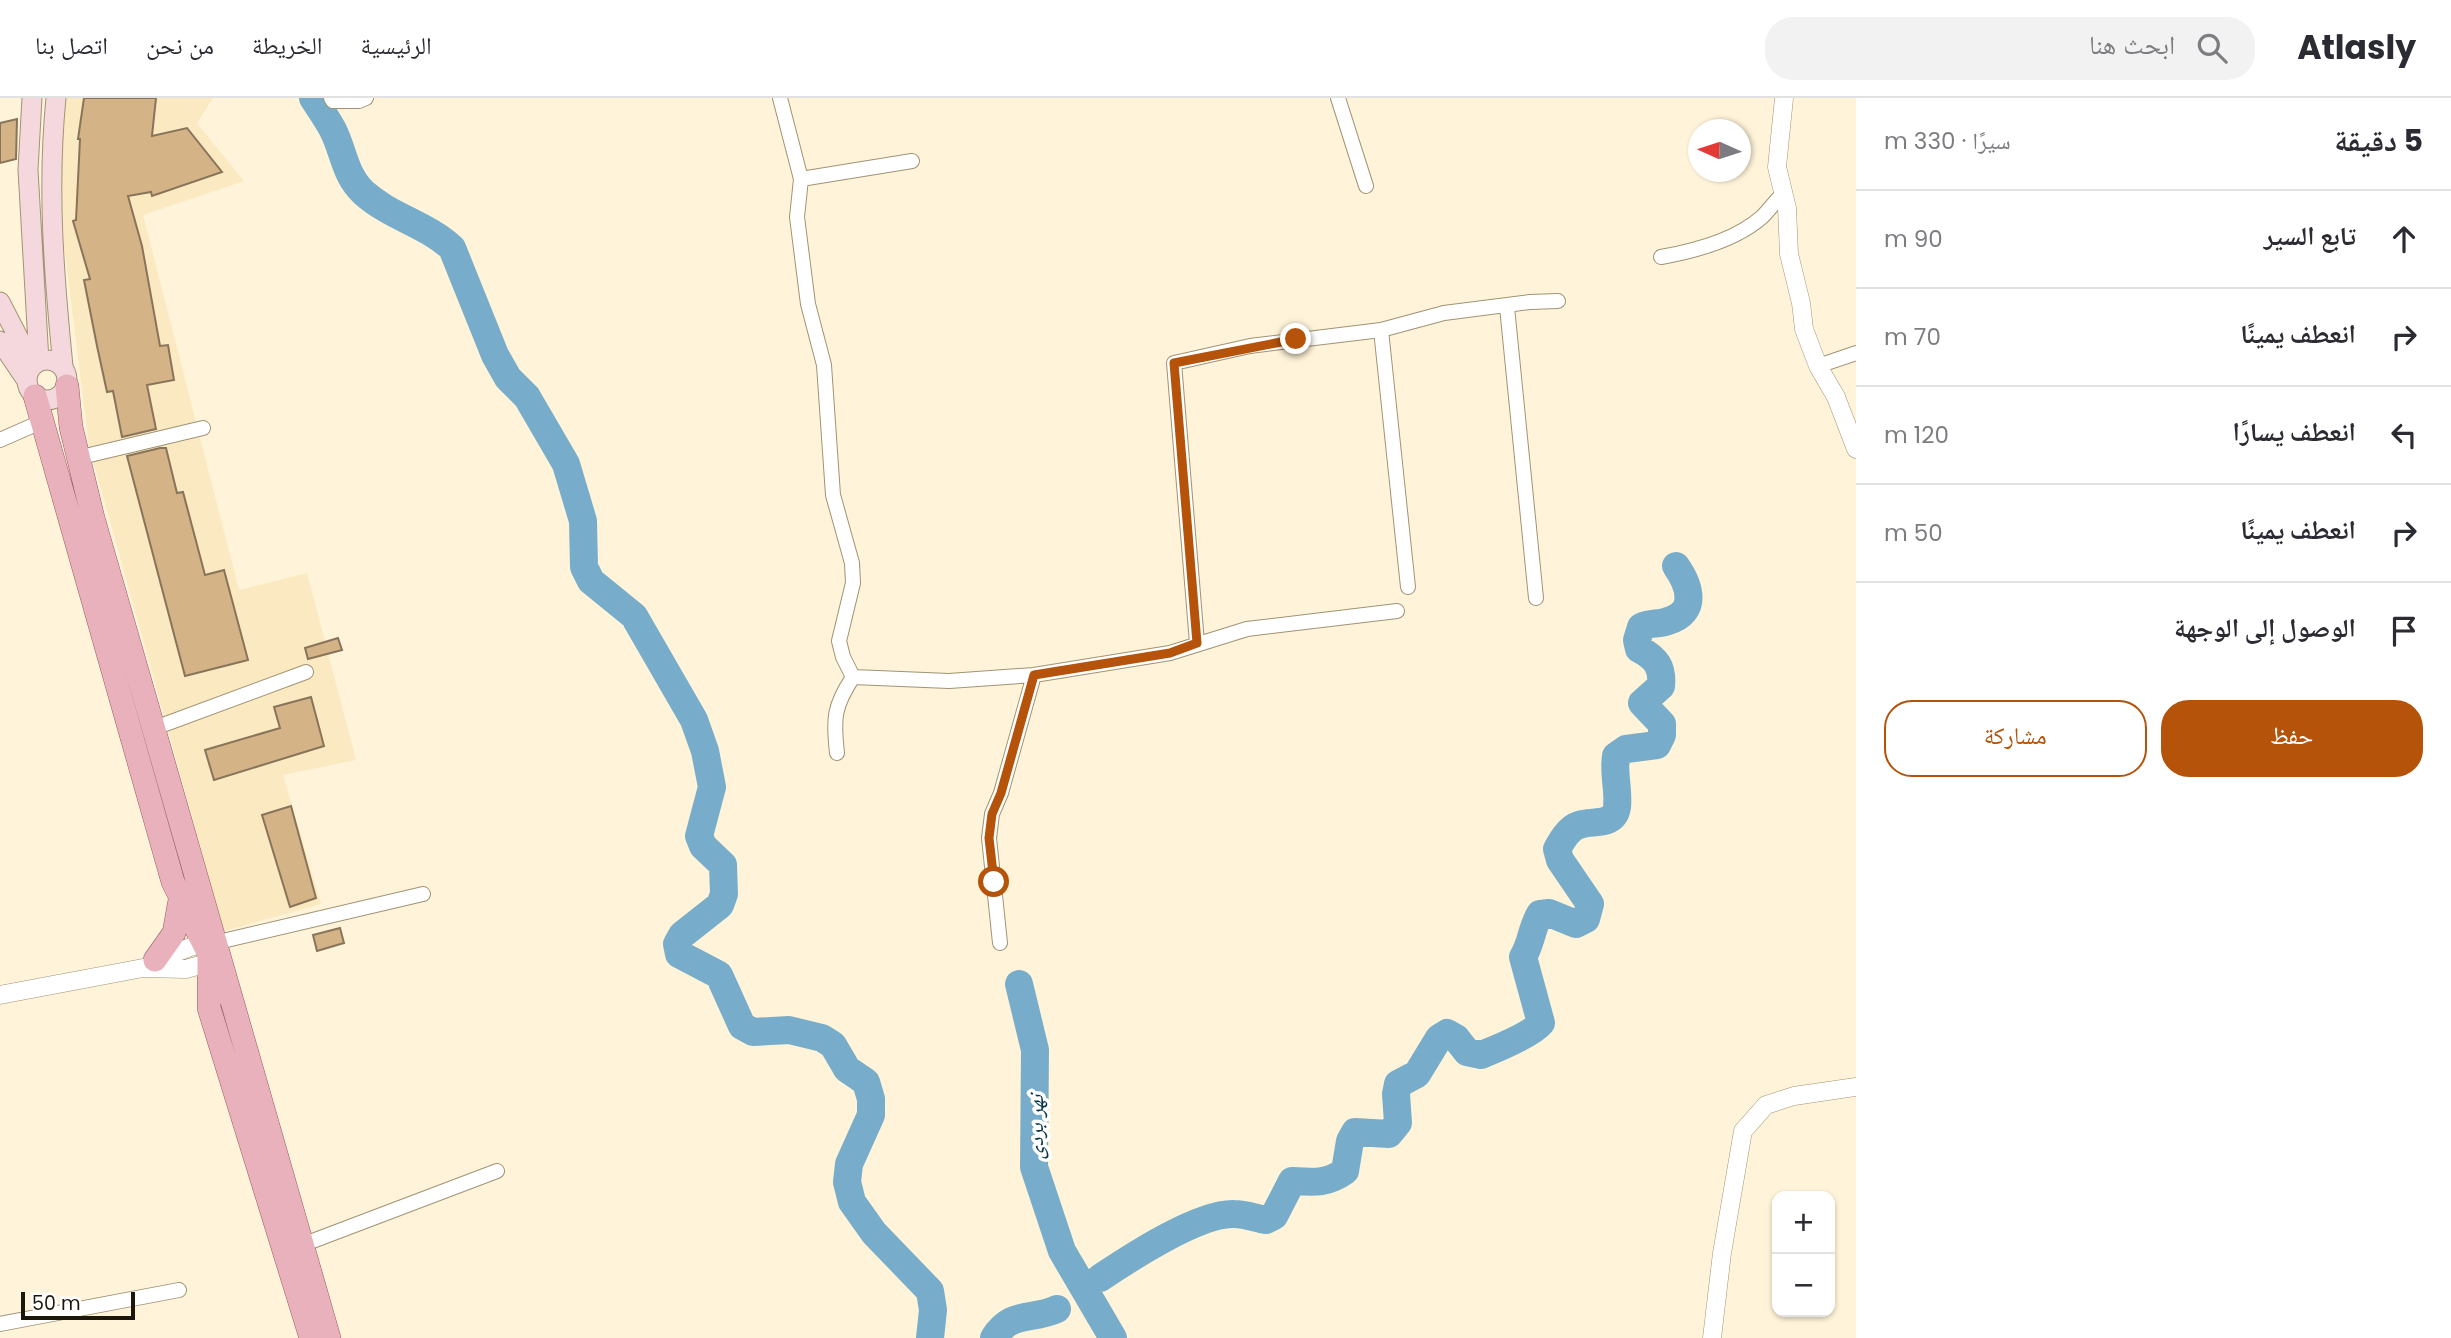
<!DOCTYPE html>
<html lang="ar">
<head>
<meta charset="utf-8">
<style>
	body { margin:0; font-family:Poppins,"Noto Naskh Arabic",sans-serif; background:#f2f2f3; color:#2b2b33; direction:rtl }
	.controls { position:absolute; right:21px; bottom:21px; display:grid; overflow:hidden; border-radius:14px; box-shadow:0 2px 5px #0004 }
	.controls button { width:63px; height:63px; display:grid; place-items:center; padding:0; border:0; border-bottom:2px solid #e1e1e2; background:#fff; color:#2b2b33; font:35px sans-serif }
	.compass { position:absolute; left:1688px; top:21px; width:63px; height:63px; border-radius:50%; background:#fff; box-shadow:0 2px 5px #0004; rotate:273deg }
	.scale { position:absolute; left:21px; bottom:18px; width:114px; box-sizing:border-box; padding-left:7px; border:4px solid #1c170b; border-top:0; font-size:19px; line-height:24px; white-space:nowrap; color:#1c170b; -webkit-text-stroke:5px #fff; paint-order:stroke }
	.stop { position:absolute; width:21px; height:21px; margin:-16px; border:5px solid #b45309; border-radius:50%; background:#fff }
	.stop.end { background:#b45309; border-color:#fff; box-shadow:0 2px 7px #0008 }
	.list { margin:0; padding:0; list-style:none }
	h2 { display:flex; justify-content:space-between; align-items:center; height:91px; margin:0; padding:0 28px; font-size:30px }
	h2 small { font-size:23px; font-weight:400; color:#7c7c81 }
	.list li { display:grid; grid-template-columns:46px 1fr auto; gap:21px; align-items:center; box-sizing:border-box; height:98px; padding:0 28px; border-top:2px solid #e1e1e2 }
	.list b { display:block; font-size:26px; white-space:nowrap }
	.list em { font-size:23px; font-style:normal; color:#7c7c81 }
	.actions { display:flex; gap:14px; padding:21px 28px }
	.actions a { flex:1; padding:16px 0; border:2px solid #b45309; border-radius:28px; text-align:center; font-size:24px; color:#b45309 }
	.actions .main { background:#b45309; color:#fff }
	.icon { flex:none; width:38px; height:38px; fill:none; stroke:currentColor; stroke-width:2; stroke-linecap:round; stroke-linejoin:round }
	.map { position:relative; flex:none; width:1856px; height:1240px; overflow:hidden; direction:ltr }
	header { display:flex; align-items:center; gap:42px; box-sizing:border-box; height:98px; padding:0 35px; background:#fff; border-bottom:2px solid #e1e1e2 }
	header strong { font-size:33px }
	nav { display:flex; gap:38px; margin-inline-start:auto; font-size:24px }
	.search { width:490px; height:63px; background:#f2f2f3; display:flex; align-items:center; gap:18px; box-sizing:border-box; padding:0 24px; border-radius:28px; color:#7c7c81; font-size:26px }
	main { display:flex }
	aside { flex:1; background:#fff }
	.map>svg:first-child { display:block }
</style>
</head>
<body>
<header>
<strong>Atlasly</strong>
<div class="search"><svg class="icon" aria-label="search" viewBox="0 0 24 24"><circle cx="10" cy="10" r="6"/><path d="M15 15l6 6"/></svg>ابحث هنا</div>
<nav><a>الرئيسية</a><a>الخريطة</a><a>من نحن</a><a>اتصل بنا</a></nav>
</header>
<main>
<aside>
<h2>5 دقيقة<small>سيرًا · 330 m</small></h2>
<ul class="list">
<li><svg class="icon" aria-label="ahead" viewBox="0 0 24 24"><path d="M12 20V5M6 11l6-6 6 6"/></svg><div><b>تابع السير</b></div><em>90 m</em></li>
<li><svg class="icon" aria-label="right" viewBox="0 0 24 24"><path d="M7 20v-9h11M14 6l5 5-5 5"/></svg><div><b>انعطف يمينًا</b></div><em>70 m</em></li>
<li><svg class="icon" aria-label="left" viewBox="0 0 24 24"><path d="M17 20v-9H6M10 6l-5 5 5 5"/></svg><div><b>انعطف يسارًا</b></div><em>120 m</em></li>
<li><svg class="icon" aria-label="right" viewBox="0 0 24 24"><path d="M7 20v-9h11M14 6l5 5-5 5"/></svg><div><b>انعطف يمينًا</b></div><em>50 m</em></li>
<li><svg class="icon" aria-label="arrive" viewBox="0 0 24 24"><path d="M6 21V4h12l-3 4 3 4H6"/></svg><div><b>الوصول إلى الوجهة</b></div></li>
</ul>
<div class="actions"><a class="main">حفظ</a><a>مشاركة</a></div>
</aside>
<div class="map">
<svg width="1856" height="1240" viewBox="0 0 1856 1240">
	<rect width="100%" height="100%" fill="#fff4d9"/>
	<path fill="#fbeac1" d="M66,0H213L197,25L244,83L143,117L239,492L307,475L356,662L283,677L321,806L224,833L89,348L64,147L61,40Z"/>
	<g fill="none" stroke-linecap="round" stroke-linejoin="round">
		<path stroke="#77adca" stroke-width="28" d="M313,0C320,11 327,21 333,32C344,54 345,78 364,95C391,119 426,126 452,150L495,257L508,280L527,299L566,366L583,423L584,469L591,483L634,518L694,622L705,653L712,689L699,738L703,748L723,767L724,796L720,807L682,837L677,846L679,856L719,877L742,928L753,934L789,932L822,940L833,947L847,971L866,984L871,1001V1017L849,1066L847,1084L852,1104L874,1135L930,1193L933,1212L930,1240
			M1019,886L1035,952L1034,1069L1062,1153L1113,1240
			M1100,1180C1130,1160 1198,1115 1234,1116C1244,1116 1256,1120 1266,1122L1274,1118L1292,1083C1314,1084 1327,1086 1345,1073L1350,1043L1355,1034L1389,1036L1398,1025L1396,996L1398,986L1417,976L1439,940L1447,935L1456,940L1467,954L1481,957C1496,951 1532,936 1541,925L1523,859C1532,844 1531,831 1540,816L1549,815L1576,826L1586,821L1590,806L1560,762L1557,751C1562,742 1569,730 1579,727C1593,722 1614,729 1617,709C1619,692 1613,675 1616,658L1626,651L1657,647L1662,637V626L1642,605L1661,588C1663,569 1656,560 1639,551L1637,542L1641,529C1651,524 1658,527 1668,523C1698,514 1690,488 1676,468
			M994,1240C1011,1212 1031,1223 1057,1211"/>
	</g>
	<path fill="#d4b387" stroke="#88745a" stroke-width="2" d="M84,0H156L152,38L187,30L222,74L152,98L151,94L128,98L142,148L160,248L168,247L174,282L147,287L156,331L122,339L113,293L107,294L97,248L84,182L90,181L73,123L76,122L80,41H78Z
		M17,21L16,61L0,65V25Z
		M160,350H166L177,395L183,394L205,477L224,472L248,562L185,578L127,358Z
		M338,540L342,552L308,561L305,550Z
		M311,599L324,648L214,682L205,652L280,630L274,609Z
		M291,708L316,800L290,809L262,717Z
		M340,830L344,845L317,853L313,837Z"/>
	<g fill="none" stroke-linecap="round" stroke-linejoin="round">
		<defs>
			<path id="minor" d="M331,0L333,3H359L366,0
				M780,0L801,81L797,119L808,206L824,267L833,397L852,465L853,485L839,543L843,559L853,579
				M1338,0L1366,88
				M801,81L912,63
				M1661,159C1695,153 1736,142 1762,119C1770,111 1776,102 1784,95
				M1507,209L1536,500
				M1381,232L1408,489
				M1818,268L1856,255
				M0,342L43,323
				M77,360L203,330
				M1197,545L1174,265L1250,248L1381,232L1444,215L1530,204L1558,203
				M853,579L949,583L1034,577L1170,555L1247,531L1397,513
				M152,631L306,574
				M837,655C833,620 834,608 853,579
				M214,845L423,796
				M1000,845L989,740L992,716L1001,695L1034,577
				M302,1147L497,1073
				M0,1226L179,1192"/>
			<path id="tertiary" d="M1784,0L1777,69L1787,110L1789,156L1801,205L1804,231L1818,268L1836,299L1856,351
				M155,863L193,848L214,845
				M0,897L143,870L186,871L218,862
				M1712,1240L1722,1155L1743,1033L1766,1007L1794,998L1856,989"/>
			<path id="secondary" d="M32,0L28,72L39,263
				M56,0C47,90 54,179 63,268
				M0,204L33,268
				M0,243L27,283
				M27 282a20 20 0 1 1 40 0a20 20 0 1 1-40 0Z"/>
			<path id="primary" d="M67,288L71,329L93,420L329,1240
				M35,298L173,784L209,856V910L311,1240
				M155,862L174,835L180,802"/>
		</defs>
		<use href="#minor" stroke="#a09374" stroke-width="16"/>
		<use href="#tertiary" stroke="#a09374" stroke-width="19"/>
		<use href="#secondary" stroke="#a09374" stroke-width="21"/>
		<use href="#primary" stroke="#985961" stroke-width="24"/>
		<use href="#minor" stroke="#fff" stroke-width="14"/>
		<use href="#tertiary" stroke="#fff" stroke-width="18"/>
		<use href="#secondary" stroke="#f4d8dd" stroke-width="19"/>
		<use href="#primary" stroke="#e9b1bc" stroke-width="23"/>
	</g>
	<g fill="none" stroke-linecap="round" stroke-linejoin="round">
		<path stroke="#b45309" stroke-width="9" d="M994,784L989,740L992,716L1001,695L1034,577L1170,555L1197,545L1174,265L1296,241"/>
	</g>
	<g text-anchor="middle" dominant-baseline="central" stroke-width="7" stroke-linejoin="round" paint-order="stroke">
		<g font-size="21" font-style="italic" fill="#05354a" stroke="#fff">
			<text transform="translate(1035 1029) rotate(-90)">نهر بردى</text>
		</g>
	</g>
</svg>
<div class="controls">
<button>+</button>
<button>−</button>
</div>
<svg class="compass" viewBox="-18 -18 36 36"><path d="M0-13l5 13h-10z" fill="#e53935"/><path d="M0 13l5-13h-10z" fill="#7c7c81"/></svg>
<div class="scale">50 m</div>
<div class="stop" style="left:994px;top:784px"></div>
<div class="stop end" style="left:1296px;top:241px"></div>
</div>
</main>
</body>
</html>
